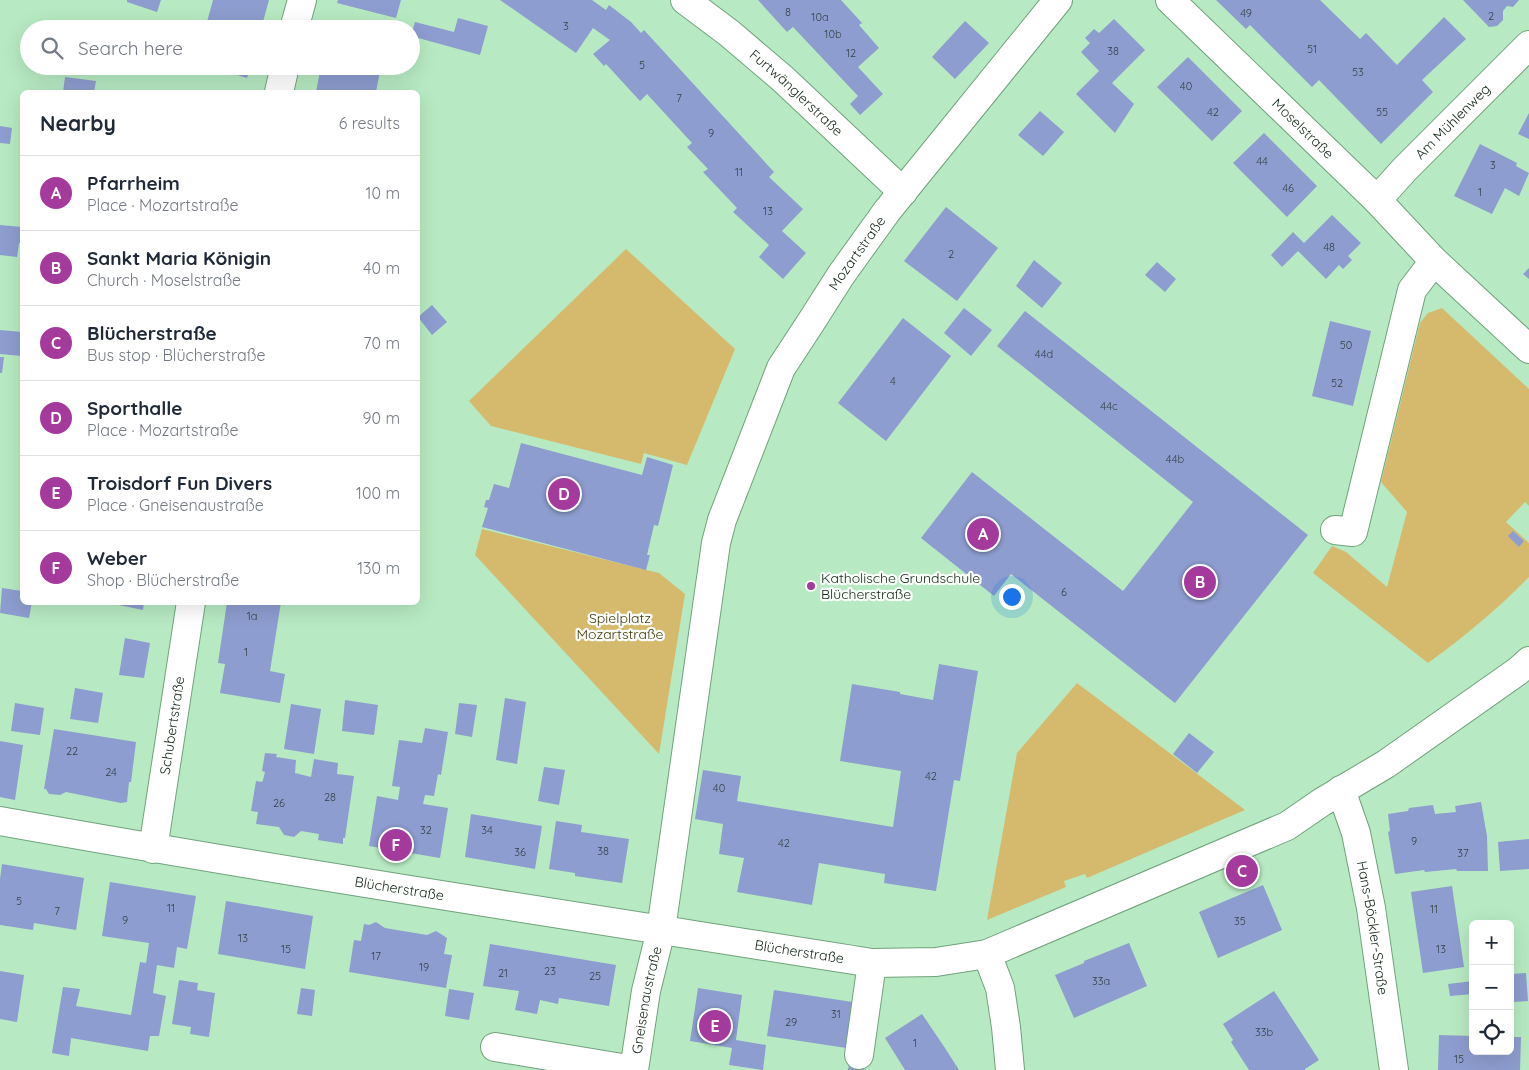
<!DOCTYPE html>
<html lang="en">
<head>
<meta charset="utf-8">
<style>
	body { margin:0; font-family:Quicksand,sans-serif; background:#f6f6f7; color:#1f2937 }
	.controls { position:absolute; right:15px; bottom:15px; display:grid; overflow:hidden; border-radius:8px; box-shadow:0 5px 20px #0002 }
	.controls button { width:45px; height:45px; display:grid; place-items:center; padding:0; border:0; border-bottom:1px solid #e0e1e3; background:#fff; color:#1f2937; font:25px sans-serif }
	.you { position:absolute; left:1011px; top:596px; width:18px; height:18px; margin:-12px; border:4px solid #fff; border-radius:50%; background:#1a73e8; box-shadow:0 0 0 8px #1a73e833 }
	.badge { display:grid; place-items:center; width:32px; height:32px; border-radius:50%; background:#a43a9c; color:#fff; font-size:16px; font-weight:700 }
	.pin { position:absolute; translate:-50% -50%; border:2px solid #fff; box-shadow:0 1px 5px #0006 }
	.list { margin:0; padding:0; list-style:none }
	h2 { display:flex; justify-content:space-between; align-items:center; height:65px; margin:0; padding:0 20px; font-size:21px }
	h2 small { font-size:16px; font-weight:400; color:#747a83 }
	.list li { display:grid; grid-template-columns:32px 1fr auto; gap:15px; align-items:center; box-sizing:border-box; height:75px; padding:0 20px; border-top:1px solid #e0e1e3 }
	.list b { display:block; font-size:19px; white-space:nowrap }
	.list p { margin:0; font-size:16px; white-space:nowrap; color:#747a83 }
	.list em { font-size:16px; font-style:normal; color:#747a83 }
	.icon { flex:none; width:28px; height:28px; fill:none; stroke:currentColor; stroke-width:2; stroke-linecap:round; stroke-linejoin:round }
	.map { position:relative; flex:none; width:1529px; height:1070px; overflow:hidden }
	.search { position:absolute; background:#fff; box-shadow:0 5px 20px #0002; left:20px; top:20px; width:400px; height:55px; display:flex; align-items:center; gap:12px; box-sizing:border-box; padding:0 18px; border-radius:28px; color:#747a83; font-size:19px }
	.panel { position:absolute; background:#fff; box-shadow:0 5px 20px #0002; left:20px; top:90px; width:400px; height:515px; border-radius:8px }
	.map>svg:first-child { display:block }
</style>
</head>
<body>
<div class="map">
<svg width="1529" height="1070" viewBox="0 0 1529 1070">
	<rect width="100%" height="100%" fill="#b7eac2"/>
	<path fill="#d5ba6e" d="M626,249L735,349L687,465L644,453L641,464L491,426L469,401Z
		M1442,308L1529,389V506L1525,502L1506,522L1529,543V577C1498,609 1464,637 1428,663L1313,573L1332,546L1346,552L1387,587L1407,512L1381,482L1420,323L1428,313Z
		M482,529L659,573L685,594L659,754L475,555Z
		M1077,683L1245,810L1087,878L1085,874L1064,881L1066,887L987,920L1017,753Z"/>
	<path fill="#8d9dcf" d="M127,0H161L157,12L127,2Z
		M213,0H269L261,29H205Z
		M338,0H401L396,18L337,3Z
		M500,0H592L606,10L609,5L631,22L641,33L644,30L774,172L769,177L803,209L782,231L806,253L783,279L759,257L769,245L733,212L737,208L703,172L708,169L687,147L692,143L647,94L640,101L606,64L604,66L593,54L610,40L593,28L576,53Z
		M758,0H841L862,23L859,25L879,48L858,67L883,94L860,115L850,104L858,96L793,27L787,32Z
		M1216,0H1320L1360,39L1366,33L1397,65L1444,17L1466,39L1422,80L1433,92L1381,144L1319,80L1312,87L1250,25L1246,29Z
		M1463,0H1519L1513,7L1507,6L1503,11V20L1497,26L1489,27Z
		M458,18L488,26L480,55L411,36L415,22L454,32Z
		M1114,19L1145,50L1112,83L1134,104L1115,133L1076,94L1099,71L1081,52L1090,43L1085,38L1094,29L1099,33Z
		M965,21L989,43L955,79L932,57Z
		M1188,57L1242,111L1212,141L1157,87Z
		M207,66H251L247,78Z
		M321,66H381L376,92H316Z
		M65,77L96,81L94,92H63Z
		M1040,111L1064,132L1043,156L1018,135Z
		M1529,113V139L1518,134Z
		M0,126L12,128L10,144L0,143Z
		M1264,133L1317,186L1287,217L1233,163Z
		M1480,144L1517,163L1516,166L1529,173L1519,196L1505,188L1492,214L1454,196Z
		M946,207L998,248L957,301L904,261Z
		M1332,215L1361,243L1348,256L1352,260L1343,269L1339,265L1326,279L1298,251L1282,267L1271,255L1293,232L1304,243Z
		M0,225L22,227V243H19L17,257L0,255Z
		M1034,260L1062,283L1042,308L1016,286Z
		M1157,262L1176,279L1165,292L1145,275Z
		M1529,268V279L1523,274Z
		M432,305L447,322L432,335L418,317Z
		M964,308L992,330L971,356L944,333Z
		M1025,311L1308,535L1175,703L1011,574L994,596L921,538L972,472L1123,591L1193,502L997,346Z
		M903,318L951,356L886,441L838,403Z
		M1330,321L1371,331L1353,406L1312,396Z
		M0,330L22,332V356L0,354Z
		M0,357H4L2,373H0Z
		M521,443L642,475L647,457L673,465L658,526L654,525L647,555H650L646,570L482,527L488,508L484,507L486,500H489L494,484L509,488Z
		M1513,531L1524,541L1519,547L1508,536Z
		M2,588L22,591V602H32L29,618L0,613Z
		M104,602H144L143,610Z
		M227,602H281L270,671L285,674L280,703L220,693L225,664L218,663Z
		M125,638L150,643L144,678L119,675Z
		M939,664L978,671L960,781L954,780L936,891L884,883L885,874L819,863L812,905L737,892L744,858L719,854L723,824L695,819L703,770L741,776L737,801L893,827L901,771L840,761L852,684L900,692V694L933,700Z
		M75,688L103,693L98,723L70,719Z
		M505,698L526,702L517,764L496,760Z
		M345,700L378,705L374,735L342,731Z
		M15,703L44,708L40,735L11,731Z
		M459,703L477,705L472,737L455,734Z
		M291,704L321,709L314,754L284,749Z
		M425,728L448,732L441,775L438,774L434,796L425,795L423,804L448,808L440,858L369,846L377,796L398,800L400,787L392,786L399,740L422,743Z
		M54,729L136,742L131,782H129L127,802L121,803L66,792L60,795L49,794L46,789H44Z
		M1189,733L1214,752L1197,773L1173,754Z
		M0,741L23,745L15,800L0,797Z
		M265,753L277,754L276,757L296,760L295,773L311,777L314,759L338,763L337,774L354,776L345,838H343V844L318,840L319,834L301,831L294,837L284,835L279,827L256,824L258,812L251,811L256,781L262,782L263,780L265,772L262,771Z
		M544,767L565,770L559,805L538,801Z
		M1481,802L1487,836L1488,871H1457L1456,869L1425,872L1424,870L1395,874L1388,832L1390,831L1388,814L1408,811L1409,808L1433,805L1435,814L1456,812L1455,806Z
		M471,814L542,826L535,869L465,857Z
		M556,821L582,825L581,832L629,839L622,883L575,876V873L549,869Z
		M1529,839V869L1500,871L1498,842Z
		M2,864L84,878L76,930L34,923L33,930L0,925V879Z
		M110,882L196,896L187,949L177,947L174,968L157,965L153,993L166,996L159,1036H150L148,1051L71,1038L69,1056L52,1053L63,987L80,989L76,1006L131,1015L140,962L146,963L149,943L102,936Z
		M1263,885L1282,930L1218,958L1199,912Z
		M1452,886L1464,967L1423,973L1411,892Z
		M226,901L313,916L305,969L218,954Z
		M376,922L385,928L427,935L436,931L447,938L444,954L452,955L446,988L349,972L354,940L361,941L364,924L369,925Z
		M1129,943L1147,986L1074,1018L1055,975L1084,963V961Z
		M490,944L616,965L609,1006L559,998L558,1004L540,1000L537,1014L515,1010L519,991L483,986Z
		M0,971L24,975L17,1022L0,1019Z
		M1526,973L1528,1001L1512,1002L1510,974Z
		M179,980L198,983L197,990L215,993L209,1037L190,1034L191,1027L172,1024Z
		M1473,981V994L1450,996L1448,984Z
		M301,988L315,990L312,1016L297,1014Z
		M698,988L742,995L736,1040L766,1045L763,1070L729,1065L732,1048L690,1041Z
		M449,989L474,993L469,1020L445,1016Z
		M774,990L859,1003L853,1049L767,1036Z
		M1274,991L1319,1060L1305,1069V1070H1249L1231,1042L1233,1040L1223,1024Z
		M922,1014L945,1048L959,1070H905L885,1038Z
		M1439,1035L1473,1036V1051H1510V1037H1521L1520,1070H1438Z
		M850,1058L865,1061L864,1070H848Z"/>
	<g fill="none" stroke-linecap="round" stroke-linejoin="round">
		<defs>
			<g id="minor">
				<path id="s1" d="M685,0L729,33L783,79L903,192"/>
				<path id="s2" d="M1170,0L1377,200L1434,261L1529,349"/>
				<path d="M294,29L302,0"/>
				<path d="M279,92L285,66"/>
				<path id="s3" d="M1377,200L1405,169L1529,45"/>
				<path d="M1335,530L1353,532L1412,290L1434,261"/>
				<path id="s4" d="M1341,790L1356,833L1371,908L1394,1070"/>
				<path id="s5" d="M0,821C290,873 581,917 872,963L936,962L987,954L1287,826L1322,802L1386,764L1518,671L1529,661"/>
				<path id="s6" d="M153,849L191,602"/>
				<path d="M987,954L1000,988L1006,1027L1010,1070"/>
				<path id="s7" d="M495,1047L634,1070L646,991L661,930L716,543L722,520L781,368L813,319L841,275L887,211L1058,0"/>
				<path d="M859,1055L872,963"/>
			</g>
		</defs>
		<use href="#minor" stroke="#71a27c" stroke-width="30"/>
		<use href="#minor" stroke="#fff" stroke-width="28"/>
	</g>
	<circle fill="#a43a9c" stroke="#f9fefa" stroke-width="2" cx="811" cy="586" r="5"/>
	<g text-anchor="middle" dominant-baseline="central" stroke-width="4.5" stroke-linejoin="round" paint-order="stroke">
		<g font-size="11" fill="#324446">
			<text x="788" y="12">8</text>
			<text x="1246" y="13">49</text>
			<text x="1491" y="16">2</text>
			<text x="820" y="17">10a</text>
			<text x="566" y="26">3</text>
			<text x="833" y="34">10b</text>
			<text x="1312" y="49">51</text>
			<text x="1113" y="51">38</text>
			<text x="851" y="53">12</text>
			<text x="642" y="65">5</text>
			<text x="1358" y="72">53</text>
			<text x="1186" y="86">40</text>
			<text x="679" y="98">7</text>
			<text x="1213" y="112">42</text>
			<text x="1382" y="112">55</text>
			<text x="711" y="133">9</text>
			<text x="1262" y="161">44</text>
			<text x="1493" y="165">3</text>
			<text x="739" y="172">11</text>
			<text x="1288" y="188">46</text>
			<text x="1480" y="192">1</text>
			<text x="768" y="211">13</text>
			<text x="1329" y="247">48</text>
			<text x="951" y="254">2</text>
			<text x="1346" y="345">50</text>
			<text x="1044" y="354">44d</text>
			<text x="893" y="381">4</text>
			<text x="1337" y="383">52</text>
			<text x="1109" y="406">44c</text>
			<text x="1175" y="459">44b</text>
			<text x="1064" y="592">6</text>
			<text x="252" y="616">1a</text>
			<text x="246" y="652">1</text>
			<text x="72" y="751">22</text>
			<text x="111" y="772">24</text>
			<text x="931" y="776">42</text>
			<text x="719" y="788">40</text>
			<text x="330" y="797">28</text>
			<text x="279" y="803">26</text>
			<text x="426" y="830">32</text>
			<text x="487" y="830">34</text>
			<text x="1414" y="841">9</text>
			<text x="784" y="843">42</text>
			<text x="603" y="851">38</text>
			<text x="520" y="852">36</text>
			<text x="1463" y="853">37</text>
			<text x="19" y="901">5</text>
			<text x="171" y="908">11</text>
			<text x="1434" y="909">11</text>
			<text x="57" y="911">7</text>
			<text x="125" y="920">9</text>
			<text x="1240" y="921">35</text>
			<text x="243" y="938">13</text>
			<text x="286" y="949">15</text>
			<text x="1441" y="949">13</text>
			<text x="376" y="956">17</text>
			<text x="424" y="967">19</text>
			<text x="550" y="971">23</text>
			<text x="503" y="973">21</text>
			<text x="595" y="976">25</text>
			<text x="1101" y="981">33a</text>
			<text x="836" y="1014">31</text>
			<text x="791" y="1022">29</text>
			<text x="1264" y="1032">33b</text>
			<text x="915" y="1043">1</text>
			<text x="1459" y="1059">15</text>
		</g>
		<g font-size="14" fill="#132718" stroke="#f9fefa">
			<text stroke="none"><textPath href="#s1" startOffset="145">Furtwänglerstraße</textPath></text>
			<text stroke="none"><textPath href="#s3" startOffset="109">Am Mühlenweg</textPath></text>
			<text stroke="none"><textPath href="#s2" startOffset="185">Moselstraße</textPath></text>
			<text stroke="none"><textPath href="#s7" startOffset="999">Mozartstraße</textPath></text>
			<text stroke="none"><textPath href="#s6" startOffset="125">Schubertstraße</textPath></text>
			<text stroke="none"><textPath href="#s5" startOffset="405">Blücherstraße</textPath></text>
			<text stroke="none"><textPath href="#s4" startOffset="142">Hans-Böckler-Straße</textPath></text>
			<text stroke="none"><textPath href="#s5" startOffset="810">Blücherstraße</textPath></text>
			<text stroke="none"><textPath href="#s7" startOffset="212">Gneisenaustraße</textPath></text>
		</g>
		<g font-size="14" fill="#132718" stroke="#f9fefa" text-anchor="start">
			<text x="821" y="578">Katholische Grundschule<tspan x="821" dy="16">Blücherstraße</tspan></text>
		</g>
		<g font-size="14" fill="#483a0b" stroke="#f9fefa">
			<text x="620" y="618">Spielplatz<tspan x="620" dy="16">Mozartstraße</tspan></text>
		</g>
	</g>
</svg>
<div class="controls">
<button>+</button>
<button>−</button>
<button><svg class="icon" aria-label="locate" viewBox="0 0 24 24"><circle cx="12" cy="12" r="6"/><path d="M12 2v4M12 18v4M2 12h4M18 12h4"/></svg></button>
</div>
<div class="you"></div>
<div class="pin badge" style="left:983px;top:534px">A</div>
<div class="pin badge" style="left:1200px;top:582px">B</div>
<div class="pin badge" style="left:1242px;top:871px">C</div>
<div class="pin badge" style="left:564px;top:494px">D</div>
<div class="pin badge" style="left:715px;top:1026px">E</div>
<div class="pin badge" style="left:396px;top:845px">F</div>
<div class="search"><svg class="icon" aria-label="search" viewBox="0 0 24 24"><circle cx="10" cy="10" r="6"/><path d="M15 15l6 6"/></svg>Search here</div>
<section class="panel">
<h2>Nearby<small>6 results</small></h2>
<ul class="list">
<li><span class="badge">A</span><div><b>Pfarrheim</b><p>Place · Mozartstraße</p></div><em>10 m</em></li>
<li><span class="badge">B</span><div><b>Sankt Maria Königin</b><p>Church · Moselstraße</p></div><em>40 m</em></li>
<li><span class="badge">C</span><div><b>Blücherstraße</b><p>Bus stop · Blücherstraße</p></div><em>70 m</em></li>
<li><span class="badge">D</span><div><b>Sporthalle</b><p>Place · Mozartstraße</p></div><em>90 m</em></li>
<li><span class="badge">E</span><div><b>Troisdorf Fun Divers</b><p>Place · Gneisenaustraße</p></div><em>100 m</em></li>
<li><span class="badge">F</span><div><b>Weber</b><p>Shop · Blücherstraße</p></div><em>130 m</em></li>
</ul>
</section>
</div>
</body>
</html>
